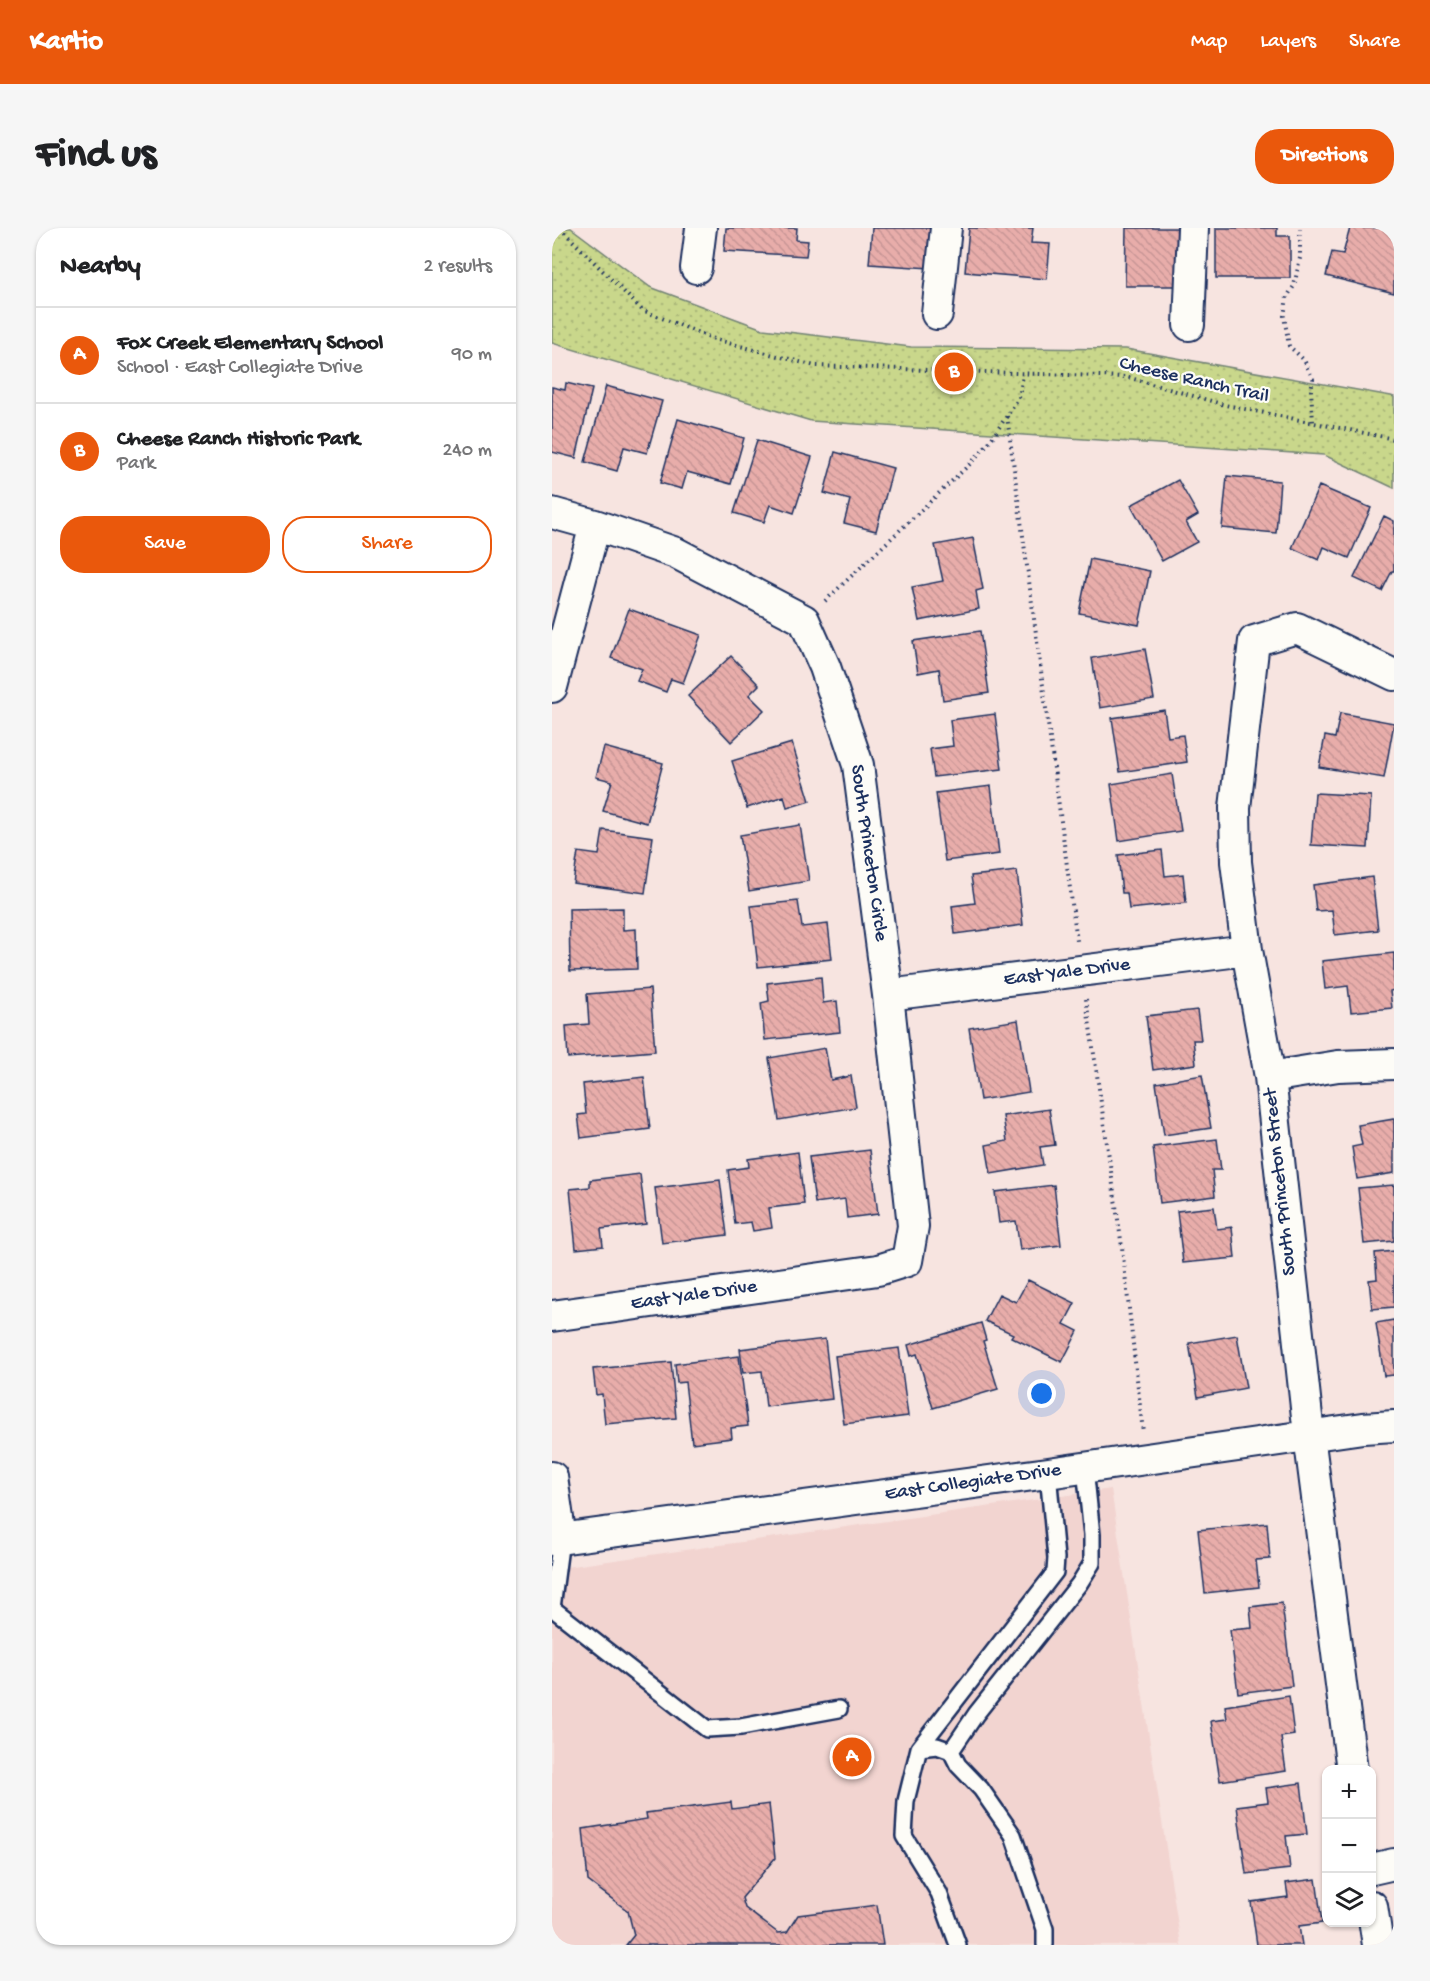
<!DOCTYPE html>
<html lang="en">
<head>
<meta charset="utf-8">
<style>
	body { margin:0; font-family:"Gochi Hand",sans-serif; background:#f6f6f6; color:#202124 }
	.controls { position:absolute; right:18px; bottom:18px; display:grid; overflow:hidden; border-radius:12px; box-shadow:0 2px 4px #0004 }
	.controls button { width:54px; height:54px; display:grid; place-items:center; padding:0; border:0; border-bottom:2px solid #e0e0e0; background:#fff; color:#202124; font:30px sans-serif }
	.you { position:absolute; left:490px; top:1166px; width:21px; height:21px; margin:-15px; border:4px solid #fff; border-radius:50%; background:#1a73e8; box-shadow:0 0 0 9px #1a73e833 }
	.badge { display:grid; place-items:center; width:39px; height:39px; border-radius:50%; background:#ea580c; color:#fff; font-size:20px; font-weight:700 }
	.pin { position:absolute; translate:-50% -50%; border:3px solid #fff; box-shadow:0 2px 6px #0006 }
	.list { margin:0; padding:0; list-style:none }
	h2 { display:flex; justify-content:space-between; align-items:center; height:78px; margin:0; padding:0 24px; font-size:26px }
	h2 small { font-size:20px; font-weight:400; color:#757577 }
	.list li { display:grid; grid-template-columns:39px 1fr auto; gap:18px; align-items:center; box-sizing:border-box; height:96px; padding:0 24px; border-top:2px solid #e0e0e0 }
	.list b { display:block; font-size:22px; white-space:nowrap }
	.list p { margin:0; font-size:20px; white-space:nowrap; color:#757577 }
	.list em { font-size:20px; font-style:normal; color:#757577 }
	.actions { display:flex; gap:12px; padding:18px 24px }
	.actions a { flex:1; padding:14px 0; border:2px solid #ea580c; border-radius:24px; text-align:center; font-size:21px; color:#ea580c }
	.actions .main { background:#ea580c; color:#fff }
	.icon { flex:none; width:33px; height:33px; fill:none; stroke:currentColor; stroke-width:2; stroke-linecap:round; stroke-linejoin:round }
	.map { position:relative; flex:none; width:842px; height:1717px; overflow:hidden; border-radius:24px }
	header { display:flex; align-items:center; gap:36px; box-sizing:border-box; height:84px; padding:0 30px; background:#ea580c; color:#fff }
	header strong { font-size:28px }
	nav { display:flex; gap:33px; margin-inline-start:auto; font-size:21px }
	.intro { display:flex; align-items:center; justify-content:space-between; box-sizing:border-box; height:144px; padding:0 36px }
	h1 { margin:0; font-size:42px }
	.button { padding:15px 27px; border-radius:24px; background:#ea580c; color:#fff; font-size:21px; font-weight:700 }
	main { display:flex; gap:36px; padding:0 36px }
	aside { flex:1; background:#fff; border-radius:24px; box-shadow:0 2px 4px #0004 }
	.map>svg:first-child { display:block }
</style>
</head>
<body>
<header>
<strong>Kartio</strong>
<nav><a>Map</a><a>Layers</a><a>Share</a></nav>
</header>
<div class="intro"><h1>Find us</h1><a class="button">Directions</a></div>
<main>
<aside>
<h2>Nearby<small>2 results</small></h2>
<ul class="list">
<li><span class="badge">A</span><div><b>Fox Creek Elementary School</b><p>School · East Collegiate Drive</p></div><em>90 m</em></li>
<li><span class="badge">B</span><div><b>Cheese Ranch Historic Park</b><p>Park</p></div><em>240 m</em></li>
</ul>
<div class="actions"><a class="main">Save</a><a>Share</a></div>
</aside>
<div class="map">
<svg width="842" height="1717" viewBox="0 0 842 1717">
	<defs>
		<pattern id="grass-dots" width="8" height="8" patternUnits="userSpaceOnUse" patternTransform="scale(1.5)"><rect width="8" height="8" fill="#c9d78b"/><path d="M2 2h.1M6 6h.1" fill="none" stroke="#acb97a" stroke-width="1.8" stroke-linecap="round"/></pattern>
		<pattern id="building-back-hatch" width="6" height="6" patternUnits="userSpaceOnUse" patternTransform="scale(1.5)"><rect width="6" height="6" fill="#e8adaa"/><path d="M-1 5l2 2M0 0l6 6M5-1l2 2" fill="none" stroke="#c69595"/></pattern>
	</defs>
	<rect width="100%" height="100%" fill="#f7e4e0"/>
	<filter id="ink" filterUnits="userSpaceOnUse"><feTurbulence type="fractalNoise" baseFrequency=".0167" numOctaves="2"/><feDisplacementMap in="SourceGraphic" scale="12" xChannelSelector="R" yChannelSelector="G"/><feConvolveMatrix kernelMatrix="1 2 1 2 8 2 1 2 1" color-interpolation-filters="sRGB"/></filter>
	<g filter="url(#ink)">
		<path fill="#f2d4d0" d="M559,1261L629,1717H0V1341Z"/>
		<path fill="url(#grass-dots)" stroke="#728374" stroke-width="1.5" d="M0,0H19L98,59L211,101L359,119L574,121L839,168L842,169V260L772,227L259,193L0,115Z"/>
		<path fill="url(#building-back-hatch)" stroke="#1b2f5e" stroke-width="1.5" d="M174,0H245L244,12L256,13L254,28L172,23Z
			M320,0H381L378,40L317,36Z
			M417,0H481L479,15L498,16L495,51L413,44Z
			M574,0H627V58H573Z
			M664,0H725V8H738V50H664Z
			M798,0H842V65L774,48L780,24L791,26Z
			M14,155L40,161L24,230L0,224V159L13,162Z
			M54,158L110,173L95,225L72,219L65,243L33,234Z
			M126,191L192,210L179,256L135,244L130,261L108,255Z
			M205,212L260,229L242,285L218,277L212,294L182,285Z
			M283,224L341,240L324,303L292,295L298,272L272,265Z
			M675,248L728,253L724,305L670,300Z
			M626,252L646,287L634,294L645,314L610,333L579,277Z
			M767,258L819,280L797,330L772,319L767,332L740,320Z
			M832,288L842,293V343H840L830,363L802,350Z
			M421,310L431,361L424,363L427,381L367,393L360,359L391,353L383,317Z
			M538,331L598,343L587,397L527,385Z
			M77,381L149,407L131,455L119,451L114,464L85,453L90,441L59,430Z
			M428,403L437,465L391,472L387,441L366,445L361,413Z
			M593,421L602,471L548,480L540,430Z
			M179,428L207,457L197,467L212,482L179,514L136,468Z
			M612,482L616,509L631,507L635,534L568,544L560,490Z
			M788,485L842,495L832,550L767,539L773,508L783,510Z
			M443,486L450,541L382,549L378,521L401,518L398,492Z
			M240,515L258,573L235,580L232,568L195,580L180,533Z
			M52,519L111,535L95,595L51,583L60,553L44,549Z
			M620,546L629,603L567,613L559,556Z
			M439,558L447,626L393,633L384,565Z
			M763,565L819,568L816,620L759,617Z
			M248,597L257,653L197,663L188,607Z
			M51,602L101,609L93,665L21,655L26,624L47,627Z
			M610,622L613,648L631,646L634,675L577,681L575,665H570L566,627Z
			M465,643L471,697L403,706L400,678L423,675L419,648Z
			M820,649L826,702L783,707L780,682L764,683L761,657Z
			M246,673L250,699L276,696L280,731L206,739L199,678Z
			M71,680V702L84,701L85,741L18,743L17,681Z
			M842,725V762L838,763L840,780L799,784L796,758L773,761L770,733Z
			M269,749L271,775L285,773L288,804L213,812L209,775L217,773L215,755Z
			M98,761L103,823L16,830L14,798L37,796L35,766Z
			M645,782L649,812H641L644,836L601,842L594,788Z
			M466,792L477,864L428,872L417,800Z
			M273,820L279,852L299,848L304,879L227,892L217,830Z
			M650,847L659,900L612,907L604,855Z
			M92,849L98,901L29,910L26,887L34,886L31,856Z
			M497,881L503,917L488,919L491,937L439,946L434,917L455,913L451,888Z
			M842,891V945L805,951L800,919L810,917L806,897Z
			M665,911L669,942H660L663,968L608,975L601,919Z
			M318,922L326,986L295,990L293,971L263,975L257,929Z
			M246,924L252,976L217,980L220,1000L201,1003L199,994L183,996L176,942L197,939L196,931Z
			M88,946L94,996L49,1001L51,1018L24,1021L18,961L38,959V952Z
			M168,952L175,1007L110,1015L103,960Z
			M502,957L509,1017L468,1022L464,993L447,995L443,964Z
			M842,957V1013L812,1016L806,960Z
			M662,979L665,1001L680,999L683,1030L631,1035L625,983Z
			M842,1023V1079L820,1081L817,1052L825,1051L823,1025Z
			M476,1052L523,1075L512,1096L526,1103L510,1134L459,1109L461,1106L433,1093L447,1066L464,1074Z
			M842,1092V1147L832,1148L824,1095Z
			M429,1095L434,1112L431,1113L446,1161L381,1180L365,1126L359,1128L356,1117Z
			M685,1107L694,1160L646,1169L637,1115Z
			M273,1111L280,1171L214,1179L210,1143L191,1145L188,1121Z
			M347,1120L356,1188L292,1196L283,1128Z
			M187,1128L196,1198L179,1200L180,1210L140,1215L133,1154L125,1155L123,1136Z
			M119,1134L124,1190L53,1196L50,1166L44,1167L41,1141Z
			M715,1295L718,1331L704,1332L707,1359L653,1365L646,1302Z
			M730,1375L740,1458L686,1465L678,1402L700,1400L698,1379Z
			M737,1468L742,1507L729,1509L734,1543L668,1553L659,1493L675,1491L673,1478Z
			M749,1555L755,1606L734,1608L738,1641L694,1646L685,1578L716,1574L714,1560Z
			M179,1574L180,1581L217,1576L223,1630L190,1670L193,1680L226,1705L235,1704L246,1687L325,1677L331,1717H74L82,1707L76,1683L36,1653L31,1601L95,1591L94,1585Z
			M764,1651L770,1695L747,1698L750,1717H705L699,1674L736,1669L734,1655Z"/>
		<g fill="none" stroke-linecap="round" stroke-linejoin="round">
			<defs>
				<path id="lane" d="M0,1380L155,1501L189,1499L287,1481
					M0,1380L9,1311
					M367,1520L385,1518L399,1523L406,1537L429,1561L461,1607L493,1701V1717
					M399,1523L424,1486L527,1356L540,1335V1307L533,1240
					M406,1717L387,1665L352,1608L354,1573L367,1520L503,1344L504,1330L496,1245"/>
				<path id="street" d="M144,40L149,0
					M385,86L394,0
					M637,97L641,0
					M0,285L43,297L124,325L252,392L273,439L306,537L336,767L361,998L355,1033L326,1042L0,1088
					M0,459L43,297
					M336,767L695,722
					M718,849L786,838L842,836
					M0,1249L9,1311
					M0,1312L496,1245L811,1200L842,1198
					M800,1542L757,1207L718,849L695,722L684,634L683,580L702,413L745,400L842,447
					M820,1641L842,1636
					M820,1678L826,1717"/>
			</defs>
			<use href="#lane" stroke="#1b2f5e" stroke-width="20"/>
			<use href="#street" stroke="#1b2f5e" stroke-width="34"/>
			<path stroke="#1b2f5e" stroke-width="4" stroke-dasharray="1.5 4.5" stroke-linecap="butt" d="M8,0L90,82L162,111L263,138L575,149L673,177L842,211
				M748,0V30L742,58L735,69L732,88L737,118L752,132L761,151L759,162L761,194
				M455,188L525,713
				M273,373L420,234L438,213L467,170L471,147
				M534,771L570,1019L591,1204"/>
			<use href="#lane" stroke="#fdfcf7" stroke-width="15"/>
			<use href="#street" stroke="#fdfcf7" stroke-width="30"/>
		</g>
	</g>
	<g text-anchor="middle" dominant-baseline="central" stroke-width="4.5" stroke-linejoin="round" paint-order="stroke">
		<g font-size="20" fill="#1b2f5e" stroke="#fdfcf7">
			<text transform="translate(642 153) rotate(13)">Cheese Ranch Trail</text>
			<text transform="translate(316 625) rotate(82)">South Princeton Circle</text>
			<text transform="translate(515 745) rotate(-7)">East Yale Drive</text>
			<text transform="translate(729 954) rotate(-96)">South Princeton Street</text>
			<text transform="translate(142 1068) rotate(-8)">East Yale Drive</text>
			<text transform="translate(421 1255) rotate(-8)">East Collegiate Drive</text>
		</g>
	</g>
</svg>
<div class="controls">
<button>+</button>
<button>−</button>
<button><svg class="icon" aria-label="layers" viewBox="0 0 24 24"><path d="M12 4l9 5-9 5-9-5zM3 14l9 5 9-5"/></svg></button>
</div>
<div class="you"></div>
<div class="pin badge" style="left:300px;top:1529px">A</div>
<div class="pin badge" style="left:402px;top:144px">B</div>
</div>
</main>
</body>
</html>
